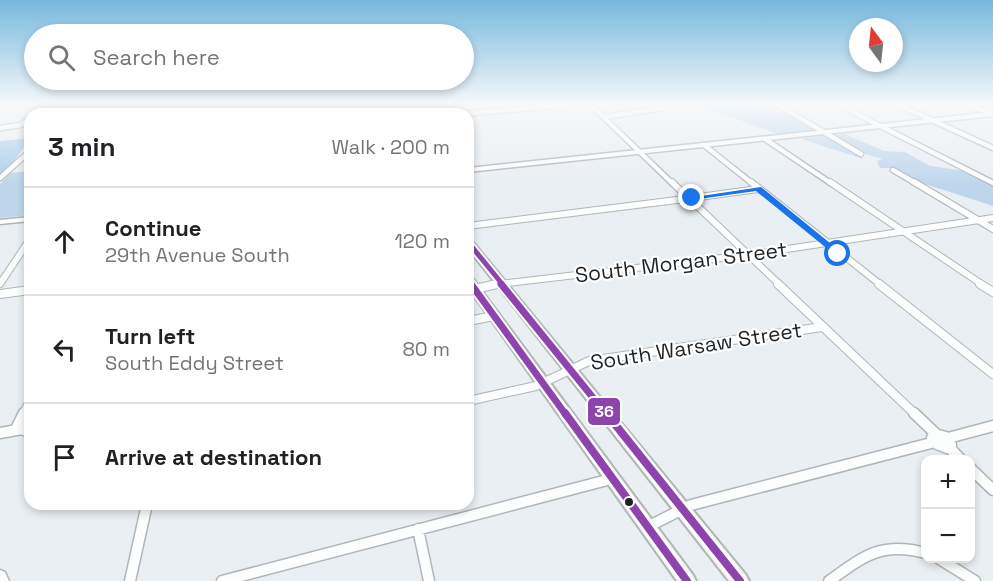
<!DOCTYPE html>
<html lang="en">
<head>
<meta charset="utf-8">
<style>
	body { margin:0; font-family:"Space Grotesk",sans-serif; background:#f6f6f6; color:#202124 }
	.controls { position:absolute; right:18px; bottom:18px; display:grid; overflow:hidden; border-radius:12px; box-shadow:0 3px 9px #0003 }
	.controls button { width:54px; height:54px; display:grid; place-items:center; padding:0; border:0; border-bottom:2px solid #e0e0e0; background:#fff; color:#202124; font:30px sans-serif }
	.compass { position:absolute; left:849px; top:18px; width:54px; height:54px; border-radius:50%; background:#fff; box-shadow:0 3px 9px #0003; rotate:345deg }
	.stop { position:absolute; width:18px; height:18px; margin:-14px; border:4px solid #1a73e8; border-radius:50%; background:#fff }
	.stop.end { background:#1a73e8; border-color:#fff; box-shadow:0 2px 6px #0008 }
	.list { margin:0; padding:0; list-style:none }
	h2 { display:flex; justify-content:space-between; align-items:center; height:78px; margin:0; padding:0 24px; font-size:26px }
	h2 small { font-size:20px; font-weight:400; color:#757577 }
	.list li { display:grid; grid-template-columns:39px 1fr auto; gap:18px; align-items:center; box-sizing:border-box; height:108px; padding:0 24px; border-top:2px solid #e0e0e0 }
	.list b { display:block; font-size:22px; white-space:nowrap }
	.list p { margin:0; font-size:20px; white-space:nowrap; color:#757577 }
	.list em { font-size:20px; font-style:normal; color:#757577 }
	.icon { flex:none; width:33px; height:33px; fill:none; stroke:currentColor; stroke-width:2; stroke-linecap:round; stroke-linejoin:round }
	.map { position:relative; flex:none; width:993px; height:581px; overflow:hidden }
	.search { position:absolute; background:#fff; box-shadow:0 3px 9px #0003; left:24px; top:24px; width:450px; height:66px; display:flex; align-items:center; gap:15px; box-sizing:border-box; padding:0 21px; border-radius:33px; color:#757577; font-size:22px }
	.panel { position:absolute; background:#fff; box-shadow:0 3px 9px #0003; left:24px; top:108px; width:450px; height:402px; border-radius:18px }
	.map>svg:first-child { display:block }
</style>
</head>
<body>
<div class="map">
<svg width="993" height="581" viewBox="0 0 993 581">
	<rect width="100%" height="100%" fill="#eaeff3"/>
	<path fill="#bdd6ec" d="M696,105H745L755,109L788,113L818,130L778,134Z
		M845,134L884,151L905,152L930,166L966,171L993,185V206L913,180L893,168H880L877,161L883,159L862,153L834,135Z
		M827,135L862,157L863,159L801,139Z
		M30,171V215L0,218V184L10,173Z"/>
	<path fill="#a7ccec" d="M30,138L14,161L0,174V141Z"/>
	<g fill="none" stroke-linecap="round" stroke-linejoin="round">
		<defs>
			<path id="minor-far3" d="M591,105L673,184
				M778,105L861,154
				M839,105L993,183
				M899,105L993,148
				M969,105L993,114
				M34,114L43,105
				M109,114L115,105
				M156,114L162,105
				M279,114L280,105
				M461,114L566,105
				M604,117L662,108
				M0,128L21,125L30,118
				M765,139L832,184
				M704,145L753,184
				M893,170L917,184
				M0,178L30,151"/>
			<path id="minor-far2" d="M672,182L686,196
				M751,182L881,285
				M830,182L983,285
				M914,182L993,229
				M692,198L758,189
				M691,200L780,285
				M468,226L685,199
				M0,284L30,239
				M491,285L747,255L993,218"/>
			<path id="minor-far1" d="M778,284L916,415
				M879,284L993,374
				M980,284L993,292
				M475,289L497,284
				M0,294L30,290
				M468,321L494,316
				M468,401L536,386L589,361L822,327
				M23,415L30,401"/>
			<path id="minor" d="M914,413L936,434
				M16,429L24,413
				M0,433L22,429L30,433
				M934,434L946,437L951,445L947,448L937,444L932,438Z
				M948,438L993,426
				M949,447L961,460
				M970,468L993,490
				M647,527L691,505L935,442
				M418,529L429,581
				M938,558L975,581
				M130,581L147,504
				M222,581L611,479
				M829,581C864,556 881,541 926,553"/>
			<path id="tertiary" d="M993,112V116L468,172V168Z
				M30,217V221L0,224V220Z
				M0,570L5,572L9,581H0Z"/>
			<path id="secondary" d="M334,105H340L347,114H341Z
				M355,105H361L368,114H362Z
				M468,239L471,240L746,575L749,581H729L468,248Z
				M468,277L472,278L693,575L696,581H677L468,287Z"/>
		</defs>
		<use href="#minor-far3" stroke="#b1b5b8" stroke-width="7"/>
		<use href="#minor-far2" stroke="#b1b5b8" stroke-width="8"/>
		<use href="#minor-far1" stroke="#b1b5b8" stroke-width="10"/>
		<use href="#minor" stroke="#b1b5b8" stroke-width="13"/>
		<use href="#tertiary" stroke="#b1b5b8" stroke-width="3"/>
		<use href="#secondary" stroke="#b1b5b8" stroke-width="4"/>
		<use href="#minor-far3" stroke="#fcfdfd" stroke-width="4.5"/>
		<use href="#minor-far2" stroke="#fcfdfd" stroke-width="6"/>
		<use href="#minor-far1" stroke="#fcfdfd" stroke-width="8"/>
		<use href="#minor" stroke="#fcfdfd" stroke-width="10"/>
		<use href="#tertiary" fill="#fcfdfd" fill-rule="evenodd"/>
		<use href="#secondary" fill="#f4f2f1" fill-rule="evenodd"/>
		<defs>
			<path id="bus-1-far2" d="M468,242L503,285
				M468,280L472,285"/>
			<path id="bus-1-far1" d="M471,284L566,415
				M501,284L607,415"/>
			<path id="bus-1" d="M565,413L687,581
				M606,413L740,581"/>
		</defs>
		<use href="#bus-1-far2" stroke="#fff" stroke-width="9"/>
		<use href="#bus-1-far1" stroke="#fff" stroke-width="11"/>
		<use href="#bus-1" stroke="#fff" stroke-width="13"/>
		<use href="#bus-1-far2" stroke="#8e44ad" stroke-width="5"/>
		<use href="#bus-1-far1" stroke="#8e44ad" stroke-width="7"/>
		<use href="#bus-1" stroke="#8e44ad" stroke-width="8"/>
	</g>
	<linearGradient id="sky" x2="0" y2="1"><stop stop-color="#76b8dd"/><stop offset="0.56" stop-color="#f6f8fa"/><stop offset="1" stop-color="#f6f8fa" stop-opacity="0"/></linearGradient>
	<rect width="993" height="186" fill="url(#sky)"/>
	<path fill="#1a73e8" d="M761,187L841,252V255H835L756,191L692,200L688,198Z"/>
	<circle fill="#1f2225" stroke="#fff" stroke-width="2" cx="629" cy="502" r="5"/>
	<g text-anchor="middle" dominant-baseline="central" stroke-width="4.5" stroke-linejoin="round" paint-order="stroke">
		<g font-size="21" fill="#1f2225" stroke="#fff">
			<text transform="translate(681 262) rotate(-7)">South Morgan Street</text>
			<text transform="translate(696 346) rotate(-9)">South Warsaw Street</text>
		</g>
	</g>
	<rect stroke="#fff" stroke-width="2" x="587" y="397" width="34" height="29" rx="6" fill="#8e44ad"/>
	<g font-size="16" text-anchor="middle" font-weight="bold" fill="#fff">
		<text x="604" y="417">36</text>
	</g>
</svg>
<div class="controls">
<button>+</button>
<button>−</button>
</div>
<svg class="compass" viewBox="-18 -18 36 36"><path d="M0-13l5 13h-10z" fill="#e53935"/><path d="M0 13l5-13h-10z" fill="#757577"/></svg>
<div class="stop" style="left:838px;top:254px"></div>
<div class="stop end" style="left:692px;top:198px"></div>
<div class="search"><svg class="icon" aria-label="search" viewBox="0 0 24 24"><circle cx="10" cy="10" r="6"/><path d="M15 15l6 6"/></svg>Search here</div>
<section class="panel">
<h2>3 min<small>Walk · 200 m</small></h2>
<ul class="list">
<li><svg class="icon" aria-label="ahead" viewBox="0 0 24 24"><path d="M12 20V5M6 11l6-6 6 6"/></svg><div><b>Continue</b><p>29th Avenue South</p></div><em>120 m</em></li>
<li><svg class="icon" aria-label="left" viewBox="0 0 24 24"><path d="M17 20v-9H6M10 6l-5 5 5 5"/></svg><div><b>Turn left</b><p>South Eddy Street</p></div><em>80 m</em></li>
<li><svg class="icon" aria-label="arrive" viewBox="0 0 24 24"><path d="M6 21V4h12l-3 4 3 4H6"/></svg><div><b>Arrive at destination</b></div></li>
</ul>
</section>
</div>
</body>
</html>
